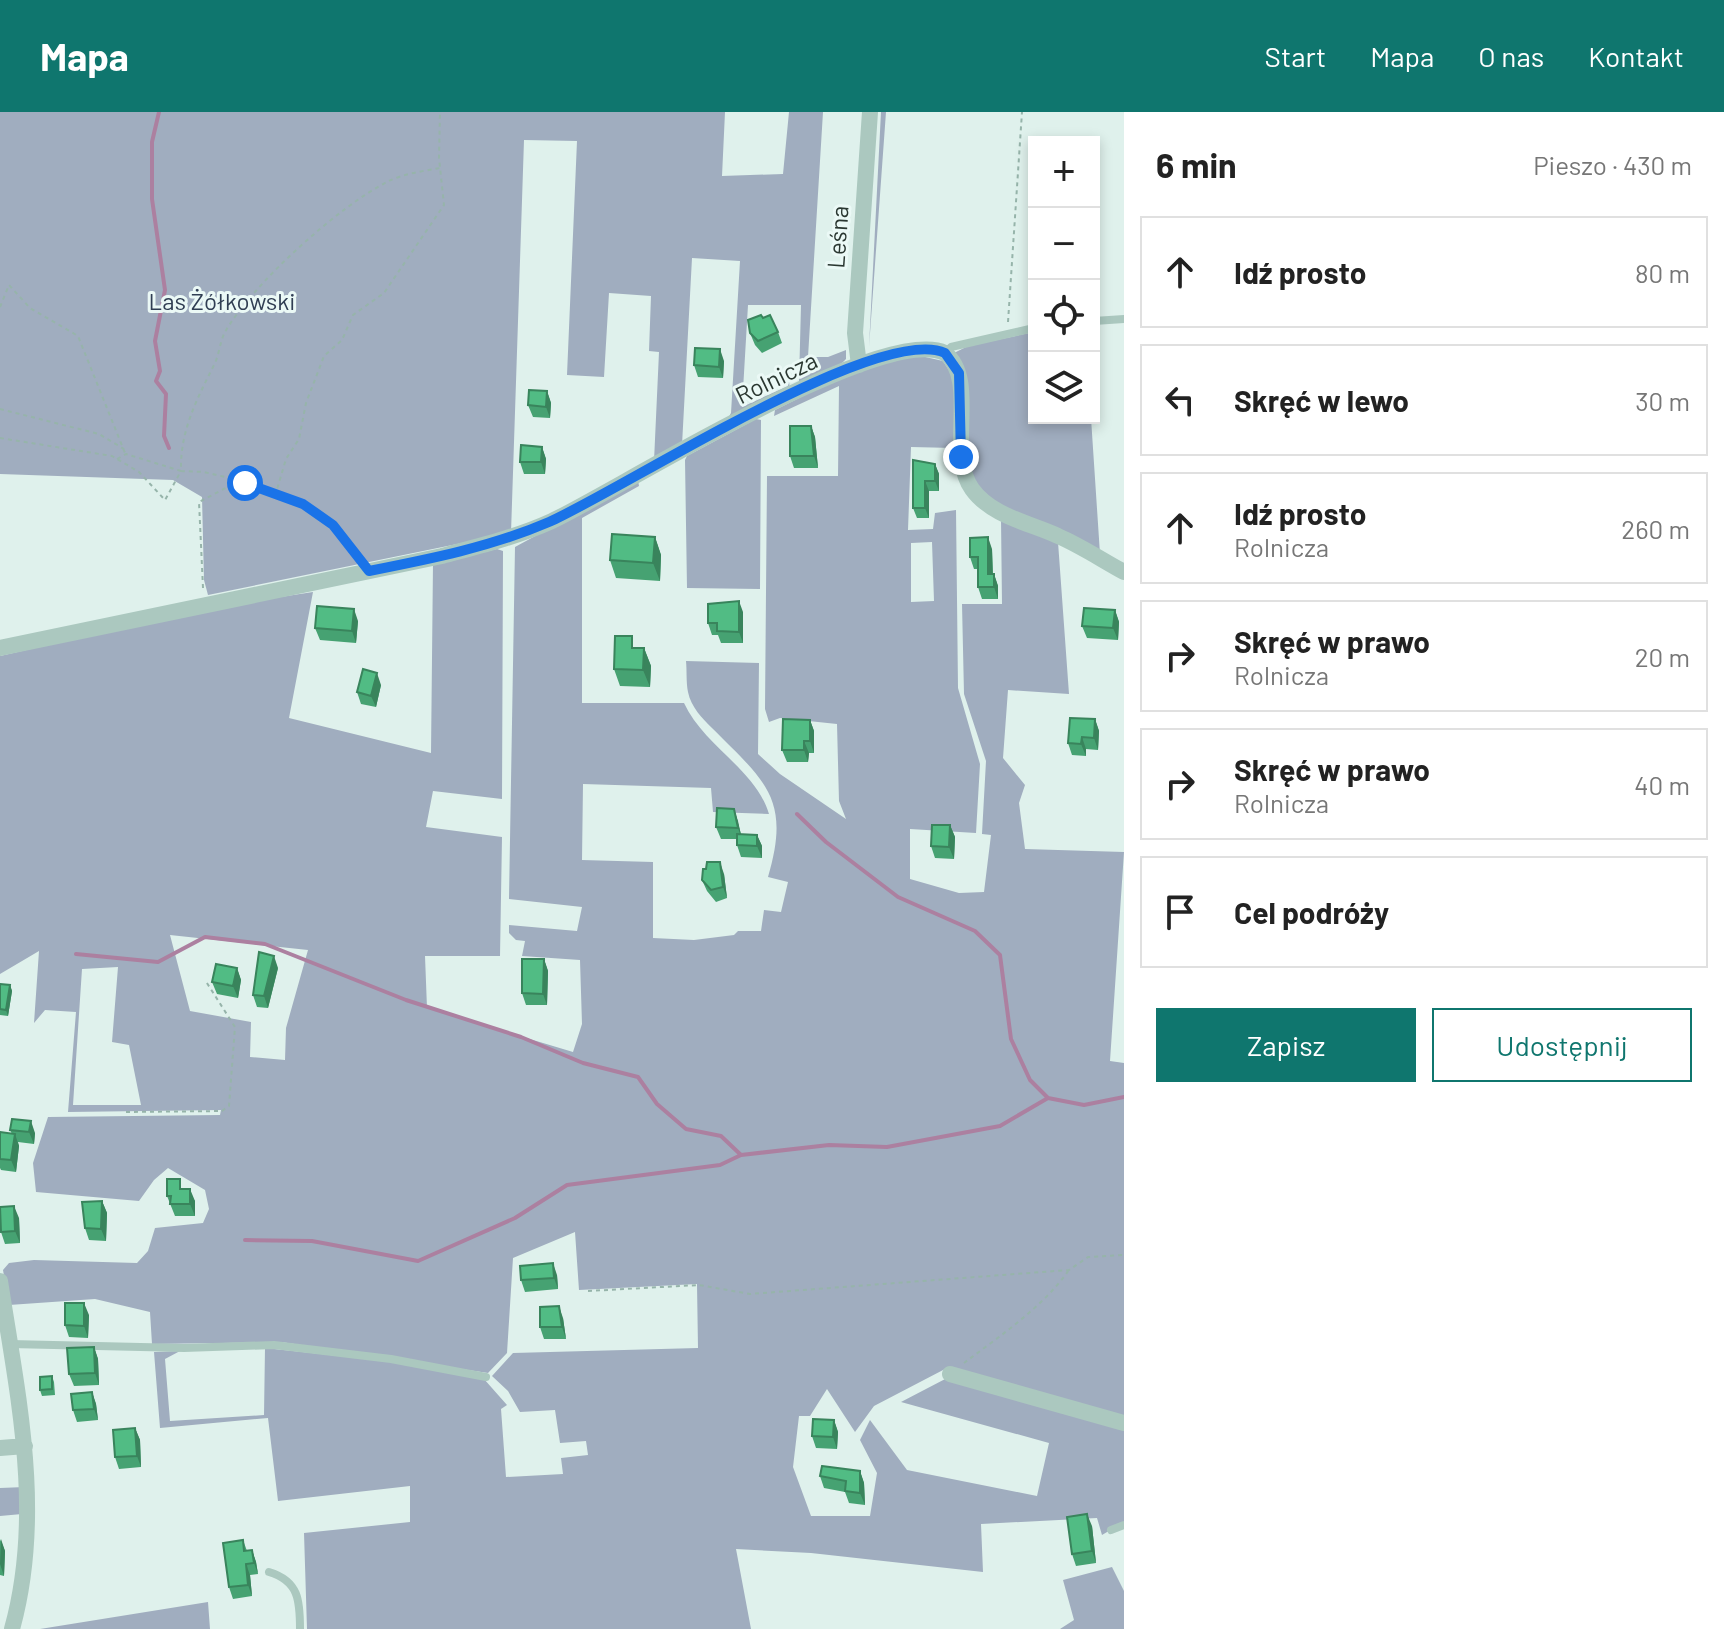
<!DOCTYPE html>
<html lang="pl">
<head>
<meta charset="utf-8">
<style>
	body { margin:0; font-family:Barlow,sans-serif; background:#f2f2f2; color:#222 }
	.controls { position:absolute; right:24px; top:24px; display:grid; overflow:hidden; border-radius:0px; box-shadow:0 4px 12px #0003 }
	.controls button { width:72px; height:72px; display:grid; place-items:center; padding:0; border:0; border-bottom:2px solid #e0e0e0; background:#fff; color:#222; font:40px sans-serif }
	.stop { position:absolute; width:24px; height:24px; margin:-18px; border:6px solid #1a73e8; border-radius:50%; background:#fff }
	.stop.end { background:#1a73e8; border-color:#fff; box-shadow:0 2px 8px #0008 }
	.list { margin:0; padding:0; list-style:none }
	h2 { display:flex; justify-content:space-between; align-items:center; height:104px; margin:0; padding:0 32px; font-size:34px }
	h2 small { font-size:26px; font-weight:400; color:#767676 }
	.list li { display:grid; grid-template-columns:52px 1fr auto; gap:24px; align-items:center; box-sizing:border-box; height:112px; margin:0 16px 16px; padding:0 16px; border:2px solid #e0e0e0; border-radius:0px }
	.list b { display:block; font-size:30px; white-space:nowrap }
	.list p { margin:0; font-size:26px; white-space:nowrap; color:#767676 }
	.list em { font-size:26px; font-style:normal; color:#767676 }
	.actions { display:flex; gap:16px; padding:24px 32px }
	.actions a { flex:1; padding:18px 0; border:2px solid #0f766e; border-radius:0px; text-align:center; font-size:28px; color:#0f766e }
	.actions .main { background:#0f766e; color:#fff }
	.icon { flex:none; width:44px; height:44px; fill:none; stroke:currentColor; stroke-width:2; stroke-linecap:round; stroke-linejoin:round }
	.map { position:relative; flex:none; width:1124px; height:1517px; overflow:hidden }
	header { display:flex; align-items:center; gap:48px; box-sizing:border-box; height:112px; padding:0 40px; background:#0f766e; color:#fff }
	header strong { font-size:38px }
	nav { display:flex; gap:44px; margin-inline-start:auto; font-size:28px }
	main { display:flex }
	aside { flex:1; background:#fff }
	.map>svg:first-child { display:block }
</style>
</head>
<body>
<header>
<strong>Mapa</strong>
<nav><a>Start</a><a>Mapa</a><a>O nas</a><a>Kontakt</a></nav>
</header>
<main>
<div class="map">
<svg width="1124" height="1517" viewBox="0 0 1124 1517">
	<rect width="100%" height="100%" fill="#dff1ec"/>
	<path fill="#a0adbf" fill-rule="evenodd" d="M0,0H725L722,64L783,62L789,0H823L808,245H828L846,238V247L836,257L799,270L801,193H748L742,295L788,274L789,269L790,279L726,310L731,301L740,149L692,146L682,333L654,349L659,240L649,239L651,184L609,181L604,265L567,263L577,29L524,28L511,421L208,483L204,468L202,385L173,368L0,362Z
		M881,0H886L869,235Z
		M1034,220V306H1091L1100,442C1063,424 982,398 969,357C959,324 959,276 954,241L968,234Z
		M912,242L943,249L954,266V336L911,335L908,418L933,417L935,401L956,398L958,576L980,652L976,721L910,717V767L959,781L984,780L991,723L982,722L986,649L964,582L962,492H1002L1001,407L1058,430L1069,582L1008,578L1003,646L1025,673L1019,691L1025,737L1124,740L1110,949L1124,951V1307L945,1257L874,1294L855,1320L827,1277L810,1304H799L793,1355L811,1404H870L877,1361L860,1328L870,1308L907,1358L1037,1384L1049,1331L901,1290L949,1265L1124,1315V1410L1102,1423L1097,1406L981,1412L983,1460L811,1441L736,1437L751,1517H307L304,1421L410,1410V1374L278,1389L268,1306L160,1316L154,1240L180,1239L165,1247L170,1309L264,1303L265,1236L386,1249L484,1267L507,1293L501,1297L506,1365L563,1362L561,1346L588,1343L586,1329L560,1331L555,1298L520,1300L508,1279L492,1264L513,1241L698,1236L697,1172L579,1178L575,1120L513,1146L507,1241L488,1261L281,1230L152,1232L150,1200L95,1187L9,1193L3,1158L9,1151L34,1148L137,1151L148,1139L155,1116L203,1111L209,1097L205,1078L168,1056L154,1068L139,1089L36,1080L33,1051L48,1005L220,1003L221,998L68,1000L76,900L45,898L34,911L39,839L0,862V544L215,495L313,480L289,606L431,641L433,451L497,437L503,439L502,687L433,679L426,715L502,725L500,844H425L427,896L573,940L582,912L580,848L522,844L525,829L516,828L509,821V813L577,819L582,795L509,787L515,435L638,368L639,374L582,406V591H684C703,633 756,658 769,702L713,700L711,676L583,672L582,748L653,750V826L694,828L734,823L738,819H761L764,798L781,800L788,770L768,765C791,687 766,670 712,616C702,606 691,595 688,580C686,570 687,559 686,549L759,551L758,642L780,662L846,707L839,689L837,612L780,606L769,610L765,597L767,364H838L839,274L774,304L775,298L839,266ZM932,430L934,489L911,490V431ZM170,823L308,838L286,916L285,948L250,945L251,910L190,899ZM118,855L112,930L129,933L141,993H73L82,857Z
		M756,307L761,308L760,477L687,476L685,348L687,344Z
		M25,1375L22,1402L0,1404V1376Z
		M1112,1455L1124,1479V1517H1060L1074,1508L1063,1468Z
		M208,1490L210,1517H40Z"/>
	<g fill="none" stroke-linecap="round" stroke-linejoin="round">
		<path stroke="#ac80a0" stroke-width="4" d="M159,0L152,30V87L165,178L155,229L160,259L156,269L166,282L164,324L169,336
			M797,702L826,730L898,785L975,819L1000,843L1011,927L1030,968L1048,986
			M76,842L158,850L205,825L265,832L406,888L521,925L583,951L638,965L657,992L686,1017L721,1024L741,1043
			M245,1128L312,1129L418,1149L515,1106L567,1073L720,1053L741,1043L829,1033L887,1035L1000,1014L1048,986L1084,993L1124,985"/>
		<path stroke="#96b4aa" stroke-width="2" stroke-dasharray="4 4" stroke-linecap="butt" d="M0,195L9,173L30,196L78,224L125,341
			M1008,210L1022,0
			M0,297L99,322L124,337
			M0,326L112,344L139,360L165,388L181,359L204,360L238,368
			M117,347L126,342L181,359C180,318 197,287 215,251C219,242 220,231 224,222C249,175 339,94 387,70C402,62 423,59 440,56
			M275,384L286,347L299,327L306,291L324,244L342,228L353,203L384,181L444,93L439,46L440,0
			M203,476L199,390L239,369C287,389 328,397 359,444
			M126,1000L222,999L229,994L235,915L205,868
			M588,1179L699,1173L750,1182L1069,1158L1088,1145L1124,1143
			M964,1251C1000,1224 1043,1195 1069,1158"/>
		<path stroke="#abc8bf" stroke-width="8" d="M1094,209L1124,207
			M945,241L951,235L1034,216
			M10,1232L184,1236L274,1233L391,1247L486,1265
			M1111,1418L1124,1413
			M269,1460C299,1469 300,1489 300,1517"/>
		<path stroke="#abc8bf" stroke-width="16" d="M859,253L855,221L870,0
			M0,536L442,444C479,434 517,425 552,409C621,376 882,211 945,241C979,268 946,341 972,377C991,404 1030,411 1058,424C1081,434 1102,448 1124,460
			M0,1169C18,1285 44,1402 12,1517
			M950,1262L1124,1311
			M0,1336L25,1334"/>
	</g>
	<path fill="#46a272" d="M778,220L782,231L762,241L755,233L750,221Z
		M724,249L723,266L698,265L694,253Z
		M547,279L551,291L550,306L533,305L528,293Z
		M811,314L815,325L818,356H794L790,344Z
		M542,335L546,347L545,362H524L520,350Z
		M913,348L935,352L939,362V379H929V406H917L913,396Z
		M655,425L661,443L660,469L616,466L610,448Z
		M992,437L993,462H994L998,474V487H982L978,475V457H974L970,445Z
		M1115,498L1119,510L1118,528L1087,526L1082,514Z
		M743,500V531H721L718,523H712L708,511Z
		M358,509L356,531L320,528L315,516Z
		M636,536H644L651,554L650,575L620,574L614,557Z
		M381,573L376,595L361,592L357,580Z
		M1095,607L1099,619L1098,638L1086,637V644L1072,643L1068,631Z
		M810,608L814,619V641H809L808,650H787L782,638Z
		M734,697L741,722L757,723L762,734V746L741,745L737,733V727H721L716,715Z
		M950,713L955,725L954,747L935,746L931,734Z
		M724,762L727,786L716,790L707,779L702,768Z
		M544,847L548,859L547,893H526L522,881Z
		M237,856L241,868L238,886L217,882L212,870Z
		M278,856L268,896L257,895L253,883Z
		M0,872L10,873L12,879L8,904L0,903Z
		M10,1018L35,1021L34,1032L18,1030L19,1034L16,1060L1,1058L0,1056V1023L12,1022Z
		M184,1077L195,1089V1104H175L167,1084Z
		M102,1089L107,1101L106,1129L89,1128L85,1116Z
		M19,1106L20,1131L5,1132L1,1120Z
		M557,1163L558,1177L525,1180L521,1168Z
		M89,1203L88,1226L69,1225L65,1213Z
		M563,1206L566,1227H544L540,1215Z
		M94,1235L98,1247L99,1273L74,1274L69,1262Z
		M52,1264L54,1270L55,1283L42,1284L40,1278Z
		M92,1280L96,1292L98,1308L77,1310L73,1298Z
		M834,1308L838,1320L837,1337L816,1336L812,1324Z
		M135,1316L140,1328L141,1355L119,1357L115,1345Z
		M860,1359L864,1371L865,1393L849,1391L845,1380L824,1376L820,1364Z
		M1092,1414L1096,1451L1076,1454L1072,1442Z
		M0,1427L5,1439L4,1464L0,1463Z
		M243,1428L247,1439L252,1438L256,1450L258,1462L250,1463L252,1484L233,1487L229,1475Z"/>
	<path fill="#39845c" d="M720,237L724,249L723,266L719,255Z
		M547,279L551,291L550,306L546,295Z
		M811,314L815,325L818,356L814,344Z
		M542,335L546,347L545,362L541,350Z
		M935,352L939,362V379L935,369Z
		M925,369L929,379V406L925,396Z
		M655,425L661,443L660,469L653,451Z
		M988,425L992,437L993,474L988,462Z
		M994,462L998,474V487L994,475Z
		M739,489L743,500V531L739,520Z
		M354,497L358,509L356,531L352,519Z
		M1115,498L1119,510L1118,528L1113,516Z
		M644,536L651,554L650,575L643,558Z
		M377,561L381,573L376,595L371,584Z
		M1095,607L1099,619L1098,638L1094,626Z
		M810,608L814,619V641L810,629Z
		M1082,625L1086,637V644L1081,632Z
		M804,629L809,641L808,650L804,638Z
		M734,697L738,709L742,728L738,716Z
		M950,713L955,725L954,747L949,735Z
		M757,723L762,734V746L757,734Z
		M720,750L724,762L727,786L723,775Z
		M274,844L278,856L268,896L264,884Z
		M544,847L548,859L547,893L543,882Z
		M237,856L241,868L238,886L233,874Z
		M10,873L12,879L8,904L6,898Z
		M31,1009L35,1021L34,1032L29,1020Z
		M15,1022L19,1034L16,1060L11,1048Z
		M190,1077L195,1089V1104L190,1092Z
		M102,1089L107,1101L106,1129L101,1117Z
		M14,1094L19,1106L20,1131L15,1119Z
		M553,1151L557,1163L558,1177L554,1166Z
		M84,1191L89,1203L88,1226L84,1214Z
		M559,1194L563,1206L566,1227L562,1215Z
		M94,1235L98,1247L99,1273L95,1261Z
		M92,1280L96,1292L98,1308L94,1297Z
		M834,1308L838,1320L837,1337L833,1325Z
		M135,1316L140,1328L141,1355L137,1344Z
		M860,1359L864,1371L865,1393L860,1381Z
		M1087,1402L1092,1414L1096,1451L1092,1439Z
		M1,1427L5,1439L4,1464L0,1452Z
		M252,1438L256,1450L258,1462L254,1451Z
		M246,1452L250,1463L252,1484L248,1473Z"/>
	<path fill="#51bc84" stroke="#39845c" stroke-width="2" d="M761,203L763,206L770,203L778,220L758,229L750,221L748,208Z
		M695,236L720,237L719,255L694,253Z
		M529,278L547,279L546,295L528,293Z
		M790,314H811L814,344H790Z
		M521,333L542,335L541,350H520Z
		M913,348L935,352V369H925V396H913Z
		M612,422L655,425L653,451L610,448Z
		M988,425V462H994V475H978V445H970V426Z
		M739,489V520L717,519V511H708V492Z
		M317,494L354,497L352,519L315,516Z
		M1084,496L1115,498L1113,516L1082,514Z
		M615,524H632V536H644L643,558L614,557Z
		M363,557L377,561L371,584L357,580Z
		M1070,606L1095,607L1094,626L1082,625L1081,632L1068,631Z
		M783,607L810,608V629H804V638H782Z
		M717,696L734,697L738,716L716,715Z
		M932,713H950L949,735L931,734Z
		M737,722L757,723V734L737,733Z
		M707,750H720L723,775L711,778L702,768L703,757H706Z
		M259,840L274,844L264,884L253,883Z
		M522,847H544L543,882L522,881Z
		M216,852L237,856L233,874L212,870Z
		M0,872L10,873L6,898L0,897Z
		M12,1007L31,1009L29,1020L10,1018Z
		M0,1020L15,1022L11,1048L0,1047Z
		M167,1067H180V1077H190V1092H170L171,1084H167Z
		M102,1089L101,1117L85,1116L82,1090Z
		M14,1094L15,1119L1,1120L0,1095Z
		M553,1151L554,1166L521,1168L520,1154Z
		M65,1191H84V1214L65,1213Z
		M559,1194L562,1215H540V1195Z
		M94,1235L95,1261L69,1262L67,1236Z
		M52,1264V1277L40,1278V1265Z
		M92,1280L94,1297L73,1298L71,1282Z
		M813,1307L834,1308L833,1325L812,1324Z
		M135,1316L137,1344L115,1345L113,1318Z
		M822,1354L860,1359V1381L845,1379L846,1369L820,1364Z
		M1087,1402L1092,1439L1072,1442L1067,1405Z
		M243,1428L244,1439L252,1438L254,1451L246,1452L248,1473L229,1475L223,1431Z"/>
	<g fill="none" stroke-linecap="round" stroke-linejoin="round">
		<path stroke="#1a73e8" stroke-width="10" d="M245,371L303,392L333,413L369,459C430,447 491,435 549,410C622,378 878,211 945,241L959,261L961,345"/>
	</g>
	<g text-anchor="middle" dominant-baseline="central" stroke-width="6" stroke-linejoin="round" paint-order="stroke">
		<g font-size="24" fill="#2a3731" stroke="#ebf9f6">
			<text transform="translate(837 125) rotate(-86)">Leśna</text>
			<text transform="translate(776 265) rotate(-26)">Rolnicza</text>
		</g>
		<g font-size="24" fill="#303e53" stroke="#ebf9f6">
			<text x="222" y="188">Las Żółkowski</text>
		</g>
	</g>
</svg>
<div class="controls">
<button>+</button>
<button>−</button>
<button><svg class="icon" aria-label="locate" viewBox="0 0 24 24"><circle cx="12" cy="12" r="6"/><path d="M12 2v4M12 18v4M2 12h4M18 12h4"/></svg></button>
<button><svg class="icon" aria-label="layers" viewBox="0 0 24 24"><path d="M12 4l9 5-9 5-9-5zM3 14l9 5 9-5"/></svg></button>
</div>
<div class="stop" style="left:245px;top:371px"></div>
<div class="stop end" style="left:961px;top:345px"></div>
</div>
<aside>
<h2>6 min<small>Pieszo · 430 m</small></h2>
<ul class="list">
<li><svg class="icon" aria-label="ahead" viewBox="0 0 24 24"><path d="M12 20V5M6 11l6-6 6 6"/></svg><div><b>Idź prosto</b></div><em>80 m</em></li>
<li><svg class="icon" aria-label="left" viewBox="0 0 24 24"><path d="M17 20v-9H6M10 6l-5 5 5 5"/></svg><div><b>Skręć w lewo</b></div><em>30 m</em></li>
<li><svg class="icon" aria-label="ahead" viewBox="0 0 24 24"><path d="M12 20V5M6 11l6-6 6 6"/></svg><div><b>Idź prosto</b><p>Rolnicza</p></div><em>260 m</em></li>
<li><svg class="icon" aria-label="right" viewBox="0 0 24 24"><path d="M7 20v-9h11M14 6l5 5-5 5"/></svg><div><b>Skręć w prawo</b><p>Rolnicza</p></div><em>20 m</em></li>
<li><svg class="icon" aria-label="right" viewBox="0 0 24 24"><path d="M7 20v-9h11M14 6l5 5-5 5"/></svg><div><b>Skręć w prawo</b><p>Rolnicza</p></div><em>40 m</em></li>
<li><svg class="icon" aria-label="arrive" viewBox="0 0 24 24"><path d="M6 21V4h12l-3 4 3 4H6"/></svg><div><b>Cel podróży</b></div></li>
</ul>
<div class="actions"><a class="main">Zapisz</a><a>Udostępnij</a></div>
</aside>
</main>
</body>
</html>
